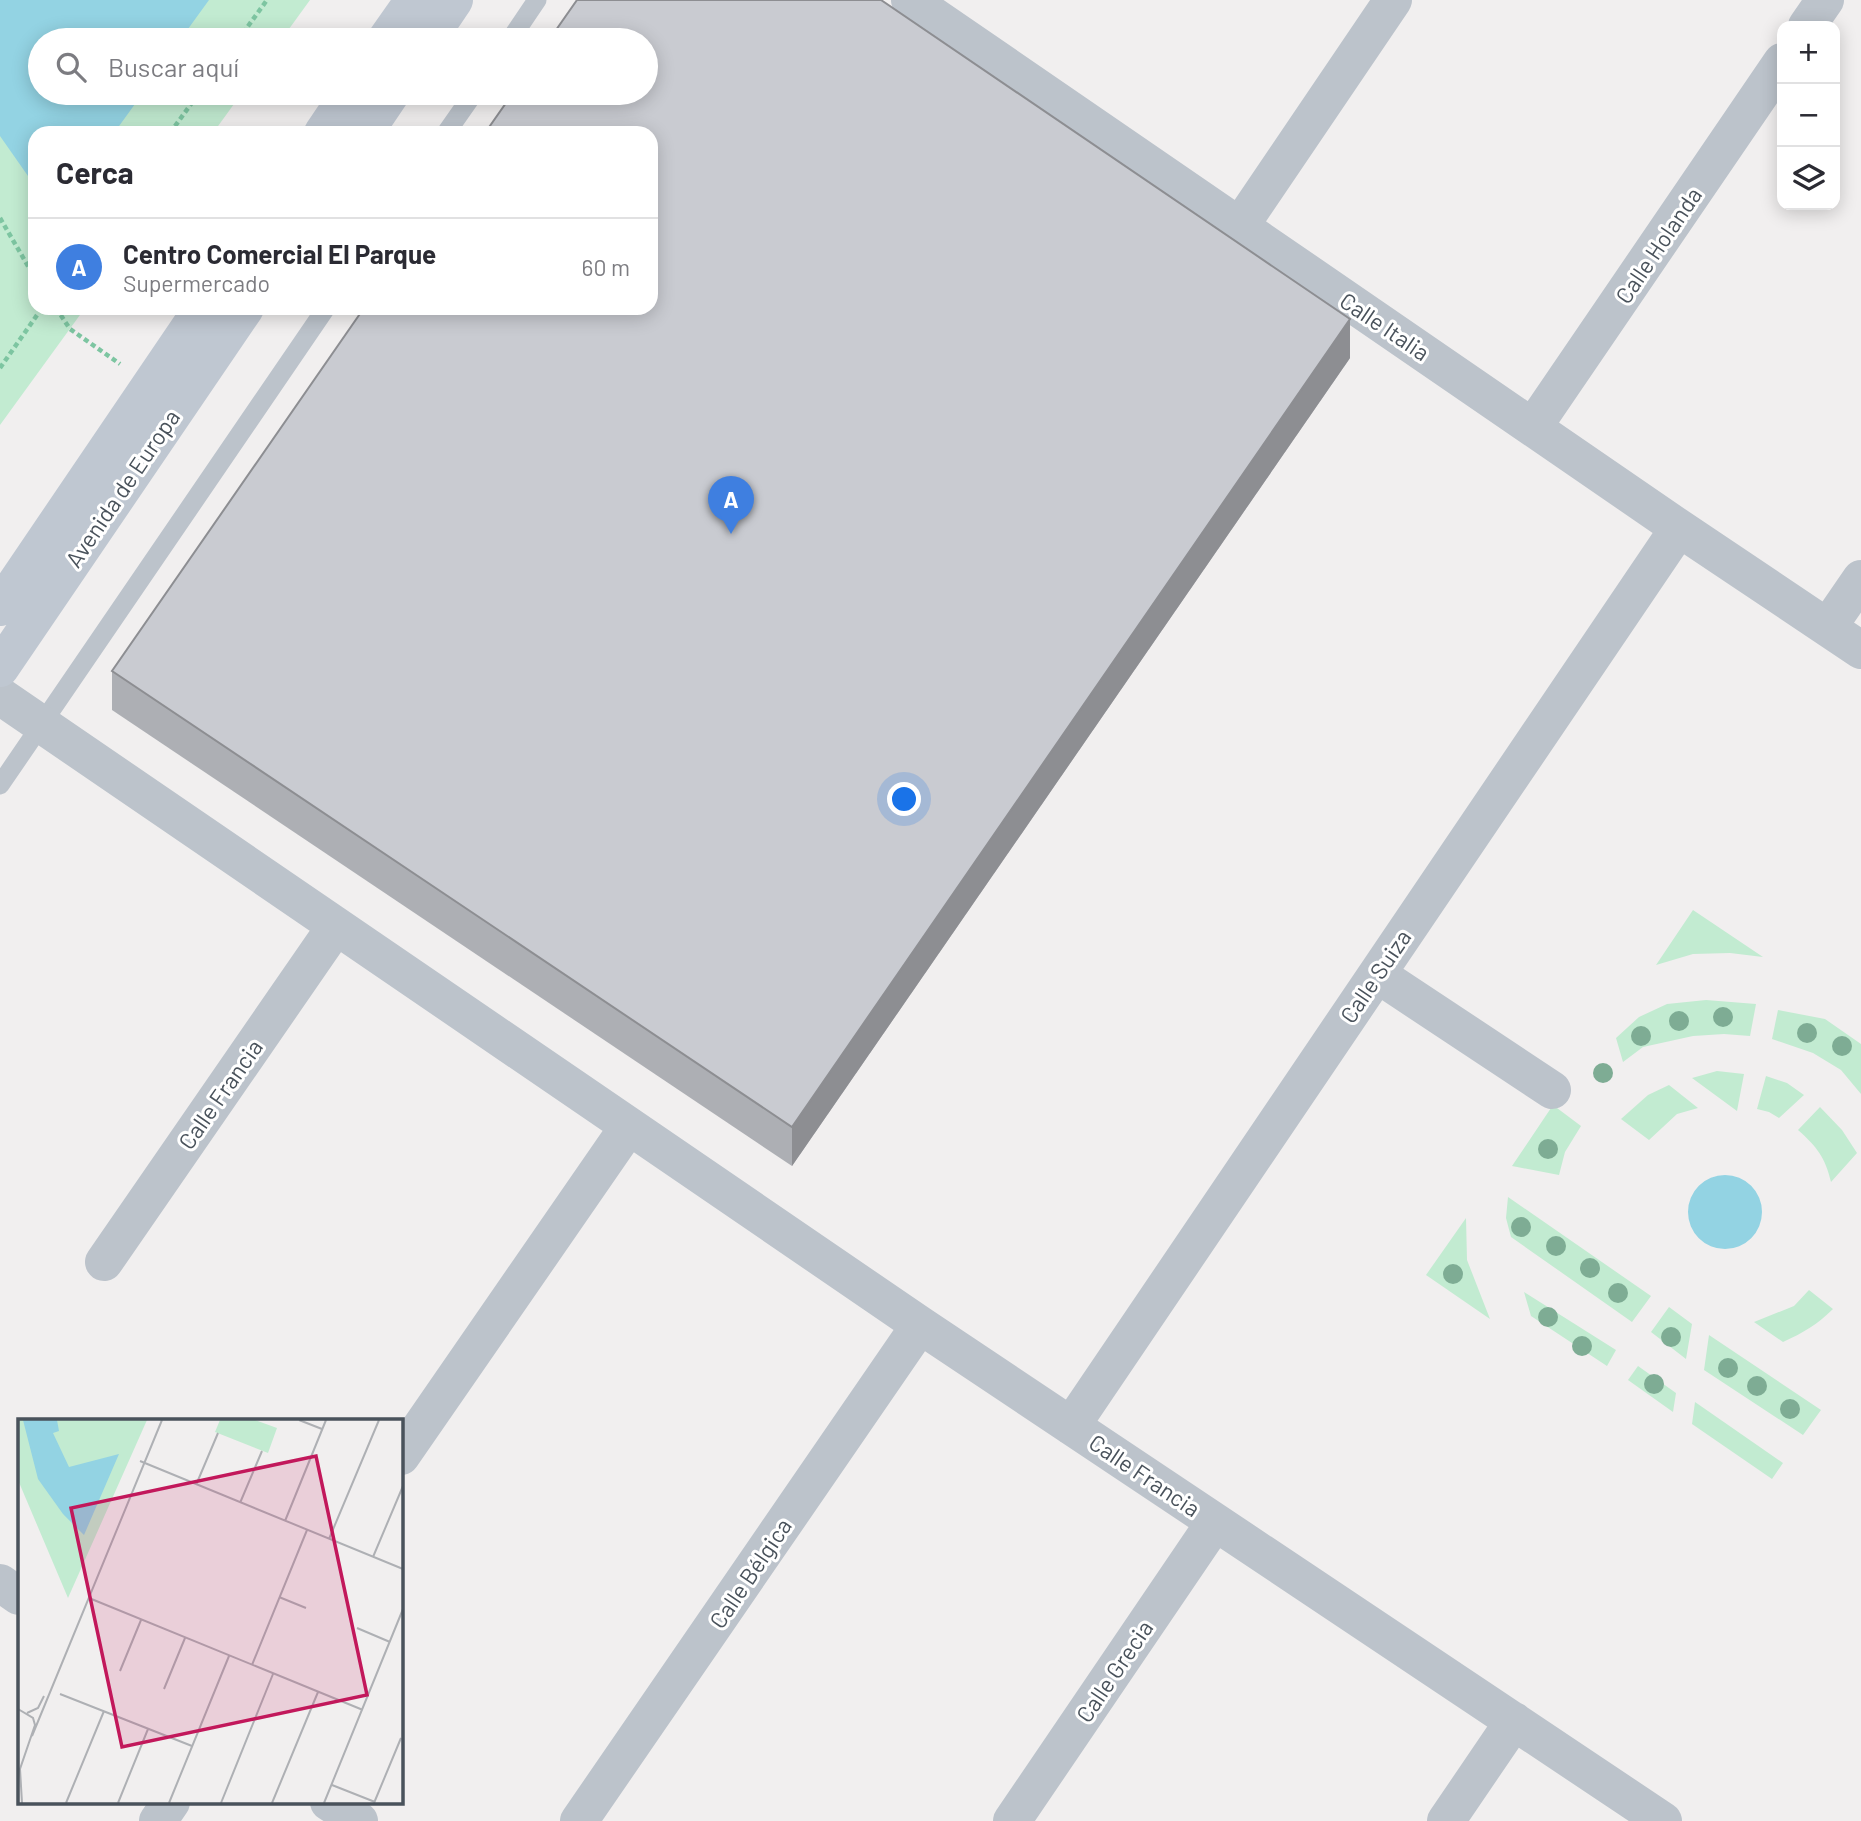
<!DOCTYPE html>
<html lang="es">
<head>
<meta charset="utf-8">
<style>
	body { margin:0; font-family:Barlow,sans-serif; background:#f2f2f3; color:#2b2b33 }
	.controls { position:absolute; right:21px; top:21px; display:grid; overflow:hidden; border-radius:14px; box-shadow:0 4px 18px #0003 }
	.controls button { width:63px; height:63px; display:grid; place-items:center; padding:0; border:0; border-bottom:2px solid #e1e1e2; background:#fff; color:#2b2b33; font:35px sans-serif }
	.you { position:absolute; left:905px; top:800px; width:24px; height:24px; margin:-18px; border:5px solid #fff; border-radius:50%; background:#1a73e8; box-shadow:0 0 0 10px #1a73e833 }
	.badge { display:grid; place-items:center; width:46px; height:46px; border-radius:50%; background:#2a73d0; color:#fff; font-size:23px; font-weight:700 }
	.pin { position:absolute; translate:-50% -58px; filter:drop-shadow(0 2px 4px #0008) }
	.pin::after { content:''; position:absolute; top:37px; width:24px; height:21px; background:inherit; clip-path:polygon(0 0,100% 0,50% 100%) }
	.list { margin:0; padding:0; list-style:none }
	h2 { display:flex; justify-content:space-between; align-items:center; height:91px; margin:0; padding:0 28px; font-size:30px }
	h2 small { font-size:23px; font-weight:400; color:#7c7c81 }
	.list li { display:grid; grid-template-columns:46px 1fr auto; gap:21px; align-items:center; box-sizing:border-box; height:98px; padding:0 28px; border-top:2px solid #e1e1e2 }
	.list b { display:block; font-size:26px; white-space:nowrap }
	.list p { margin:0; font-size:23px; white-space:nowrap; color:#7c7c81 }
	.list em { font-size:23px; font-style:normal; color:#7c7c81 }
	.icon { flex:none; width:38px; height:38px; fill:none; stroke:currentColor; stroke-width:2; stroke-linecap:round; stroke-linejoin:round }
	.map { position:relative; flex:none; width:1861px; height:1821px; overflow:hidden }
	.search { position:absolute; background:#fff; box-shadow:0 4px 18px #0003; left:28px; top:28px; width:630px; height:77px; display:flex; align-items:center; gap:18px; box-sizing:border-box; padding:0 24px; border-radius:38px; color:#7c7c81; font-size:26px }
	.panel { position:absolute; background:#fff; box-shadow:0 4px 18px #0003; left:28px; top:126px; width:630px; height:189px; border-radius:21px }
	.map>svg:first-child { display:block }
</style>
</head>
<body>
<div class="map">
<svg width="1861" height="1821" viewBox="0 0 1861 1821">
	<rect width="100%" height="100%" fill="#f1efef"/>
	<path fill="#c2ebd1" d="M0,0H310L281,40H40V93H242L213,133H35V308H85L0,425Z
		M1693,910L1763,957L1730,953L1693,954L1656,965Z
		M1706,1000L1756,1004L1750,1036L1724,1034L1693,1036L1643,1047L1623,1062L1616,1038L1639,1017L1667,1004Z
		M1778,1010L1825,1019L1861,1044V1094L1841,1070L1813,1053L1772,1039Z
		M1717,1071L1744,1074L1737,1111L1692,1078Z
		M1766,1076L1787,1083L1804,1095L1779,1118L1769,1112L1757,1109Z
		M1669,1085L1698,1108L1677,1114L1649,1140L1621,1119L1648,1095Z
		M1553,1105L1581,1126L1565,1152L1559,1175L1512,1166Z
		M1820,1107L1842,1130L1857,1153L1831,1182C1825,1157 1817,1147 1798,1130Z
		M1508,1197L1651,1296L1632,1322L1511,1237L1506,1218Z
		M1466,1218L1467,1260L1490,1319L1426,1275Z
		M1809,1290L1833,1309C1818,1324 1803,1333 1783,1342L1754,1322L1794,1306Z
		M1524,1292L1616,1350L1607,1366L1531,1316Z
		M1669,1307L1692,1324L1686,1359L1651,1332Z
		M1709,1335L1821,1410L1803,1435L1704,1370Z
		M1638,1366L1676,1393L1673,1412L1628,1380Z
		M1695,1402L1783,1463L1772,1479L1692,1424Z"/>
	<path fill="#93d3e3" d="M0,0H209L180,40H40V93H143L114,133H35V186L0,136Z
		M1688 1212a37 37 0 1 1 74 0a37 37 0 1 1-74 0Z"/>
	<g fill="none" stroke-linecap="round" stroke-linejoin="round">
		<path stroke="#7dc5a1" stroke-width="4.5" stroke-dasharray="5 3.5" stroke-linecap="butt" d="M238,40L267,0
			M170,133L199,93
			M0,218L35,278
			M56,308L70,329L120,364
			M0,368L42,308"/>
		<path stroke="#bcc3cb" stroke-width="19" d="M510,40L537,0
			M446,133L474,93
			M0,785L326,308"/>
		<path stroke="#bcc3cb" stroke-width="38" d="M910,0L1679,528L1861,650
			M1807,26L1825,0
			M1240,226L1393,0
			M1533,427L1782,62
			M1828,627L1861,579
			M0,696L920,1325L1663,1821
			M1377,974L1552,1090
			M104,1262L336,926
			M1071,1426L1679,528
			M401,1456L629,1126
			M0,1583L19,1596
			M329,1802L359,1821
			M158,1821L171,1802
			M579,1821L920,1325
			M1012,1821L1215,1522
			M1446,1821L1514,1721"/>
		<path stroke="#bfc7d1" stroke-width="38" d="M386,40L414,0
			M427,40L454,0
			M323,133L350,93
			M364,133L391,93
			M0,607L203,308
			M0,668L245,308"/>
	</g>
	<g fill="#7eac94">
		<circle cx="1723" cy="1017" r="10"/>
		<circle cx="1679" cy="1021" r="10"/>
		<circle cx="1807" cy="1033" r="10"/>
		<circle cx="1641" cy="1036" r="10"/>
		<circle cx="1842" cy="1046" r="10"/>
		<circle cx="1603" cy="1073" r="10"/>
		<circle cx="1548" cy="1149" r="10"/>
		<circle cx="1521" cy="1227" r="10"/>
		<circle cx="1556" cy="1246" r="10"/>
		<circle cx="1590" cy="1268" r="10"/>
		<circle cx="1453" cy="1274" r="10"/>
		<circle cx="1618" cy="1293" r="10"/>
		<circle cx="1548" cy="1317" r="10"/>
		<circle cx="1671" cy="1337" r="10"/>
		<circle cx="1582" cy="1346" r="10"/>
		<circle cx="1728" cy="1368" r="10"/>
		<circle cx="1654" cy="1384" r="10"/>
		<circle cx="1757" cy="1386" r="10"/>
		<circle cx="1790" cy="1409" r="10"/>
	</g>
	<path fill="#adafb4" d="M1350,358L792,1166L112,710V671Z"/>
	<path fill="#8d8e92" d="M1350,319V358L792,1166V1127Z"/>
	<path fill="#c9cbd1" stroke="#8d8e92" stroke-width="2" d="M577,0H881L1350,319L792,1127L112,671L364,308H651V133H485L513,93H646V40H549Z"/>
	<g text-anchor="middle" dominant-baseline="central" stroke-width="6" stroke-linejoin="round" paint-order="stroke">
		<g font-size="23" fill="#49525b" stroke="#fff">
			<text transform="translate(1658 245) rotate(-56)">Calle Holanda</text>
			<text transform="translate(1385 326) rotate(34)">Calle Italia</text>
			<text transform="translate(122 488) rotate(-56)">Avenida de Europa</text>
			<text transform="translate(1375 976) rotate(-56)">Calle Suiza</text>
			<text transform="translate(220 1094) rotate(-55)">Calle Francia</text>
			<text transform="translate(1145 1475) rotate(34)">Calle Francia</text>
			<text transform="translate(750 1573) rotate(-56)">Calle Bélgica</text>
			<text transform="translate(1114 1671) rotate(-56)">Calle Grecia</text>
		</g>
	</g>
	<g transform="translate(18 1419)">
		<rect width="385" height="385" fill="#f1efef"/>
		<path d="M0,1H129L50,179L0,61ZM202,1H237L259,9L250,34L197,13Z" fill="#c2ebd1"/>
		<path d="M5,1H39L41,12L35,14L51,48L101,35L66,116L45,95L20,60Z" fill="#93d3e3"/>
		<path fill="none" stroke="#aeb0b4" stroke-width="2" d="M281,1L304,10M122,42L385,150M178,66L200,14M222,84L244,32M267,102L308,1M311,120L361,1M355,138L385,67M261,178L288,189M71,179L345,291M339,209L372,223M234,246L289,111M102,252L123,201M146,270L167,219M42,275L174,327M0,290L15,299L17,306L2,350L4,384M9,294L20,289L26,277M14,317L144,1M314,366L357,383M48,384L86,292M100,384L130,310M151,384L211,237M203,384L255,255M254,384L300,273M306,384L385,190M356,384L383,319"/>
		<path fill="#c2185b" fill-opacity="0.15" stroke="#c2185b" stroke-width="3.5" d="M298,37L349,276L104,328L53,89Z"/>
		<rect width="385" height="385" fill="none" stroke="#49525b" stroke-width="3.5"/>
	</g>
</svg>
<div class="controls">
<button>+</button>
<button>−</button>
<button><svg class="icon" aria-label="layers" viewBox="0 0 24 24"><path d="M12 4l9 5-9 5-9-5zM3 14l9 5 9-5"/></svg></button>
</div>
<div class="you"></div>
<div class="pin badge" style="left:731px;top:534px;background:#3f7fe0">A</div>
<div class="search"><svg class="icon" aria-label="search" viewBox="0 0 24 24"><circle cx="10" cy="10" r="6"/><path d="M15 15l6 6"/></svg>Buscar aquí</div>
<section class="panel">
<h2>Cerca<small></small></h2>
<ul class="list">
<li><span class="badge" style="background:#3f7fe0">A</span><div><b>Centro Comercial El Parque</b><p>Supermercado</p></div><em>60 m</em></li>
</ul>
</section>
</div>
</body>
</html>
